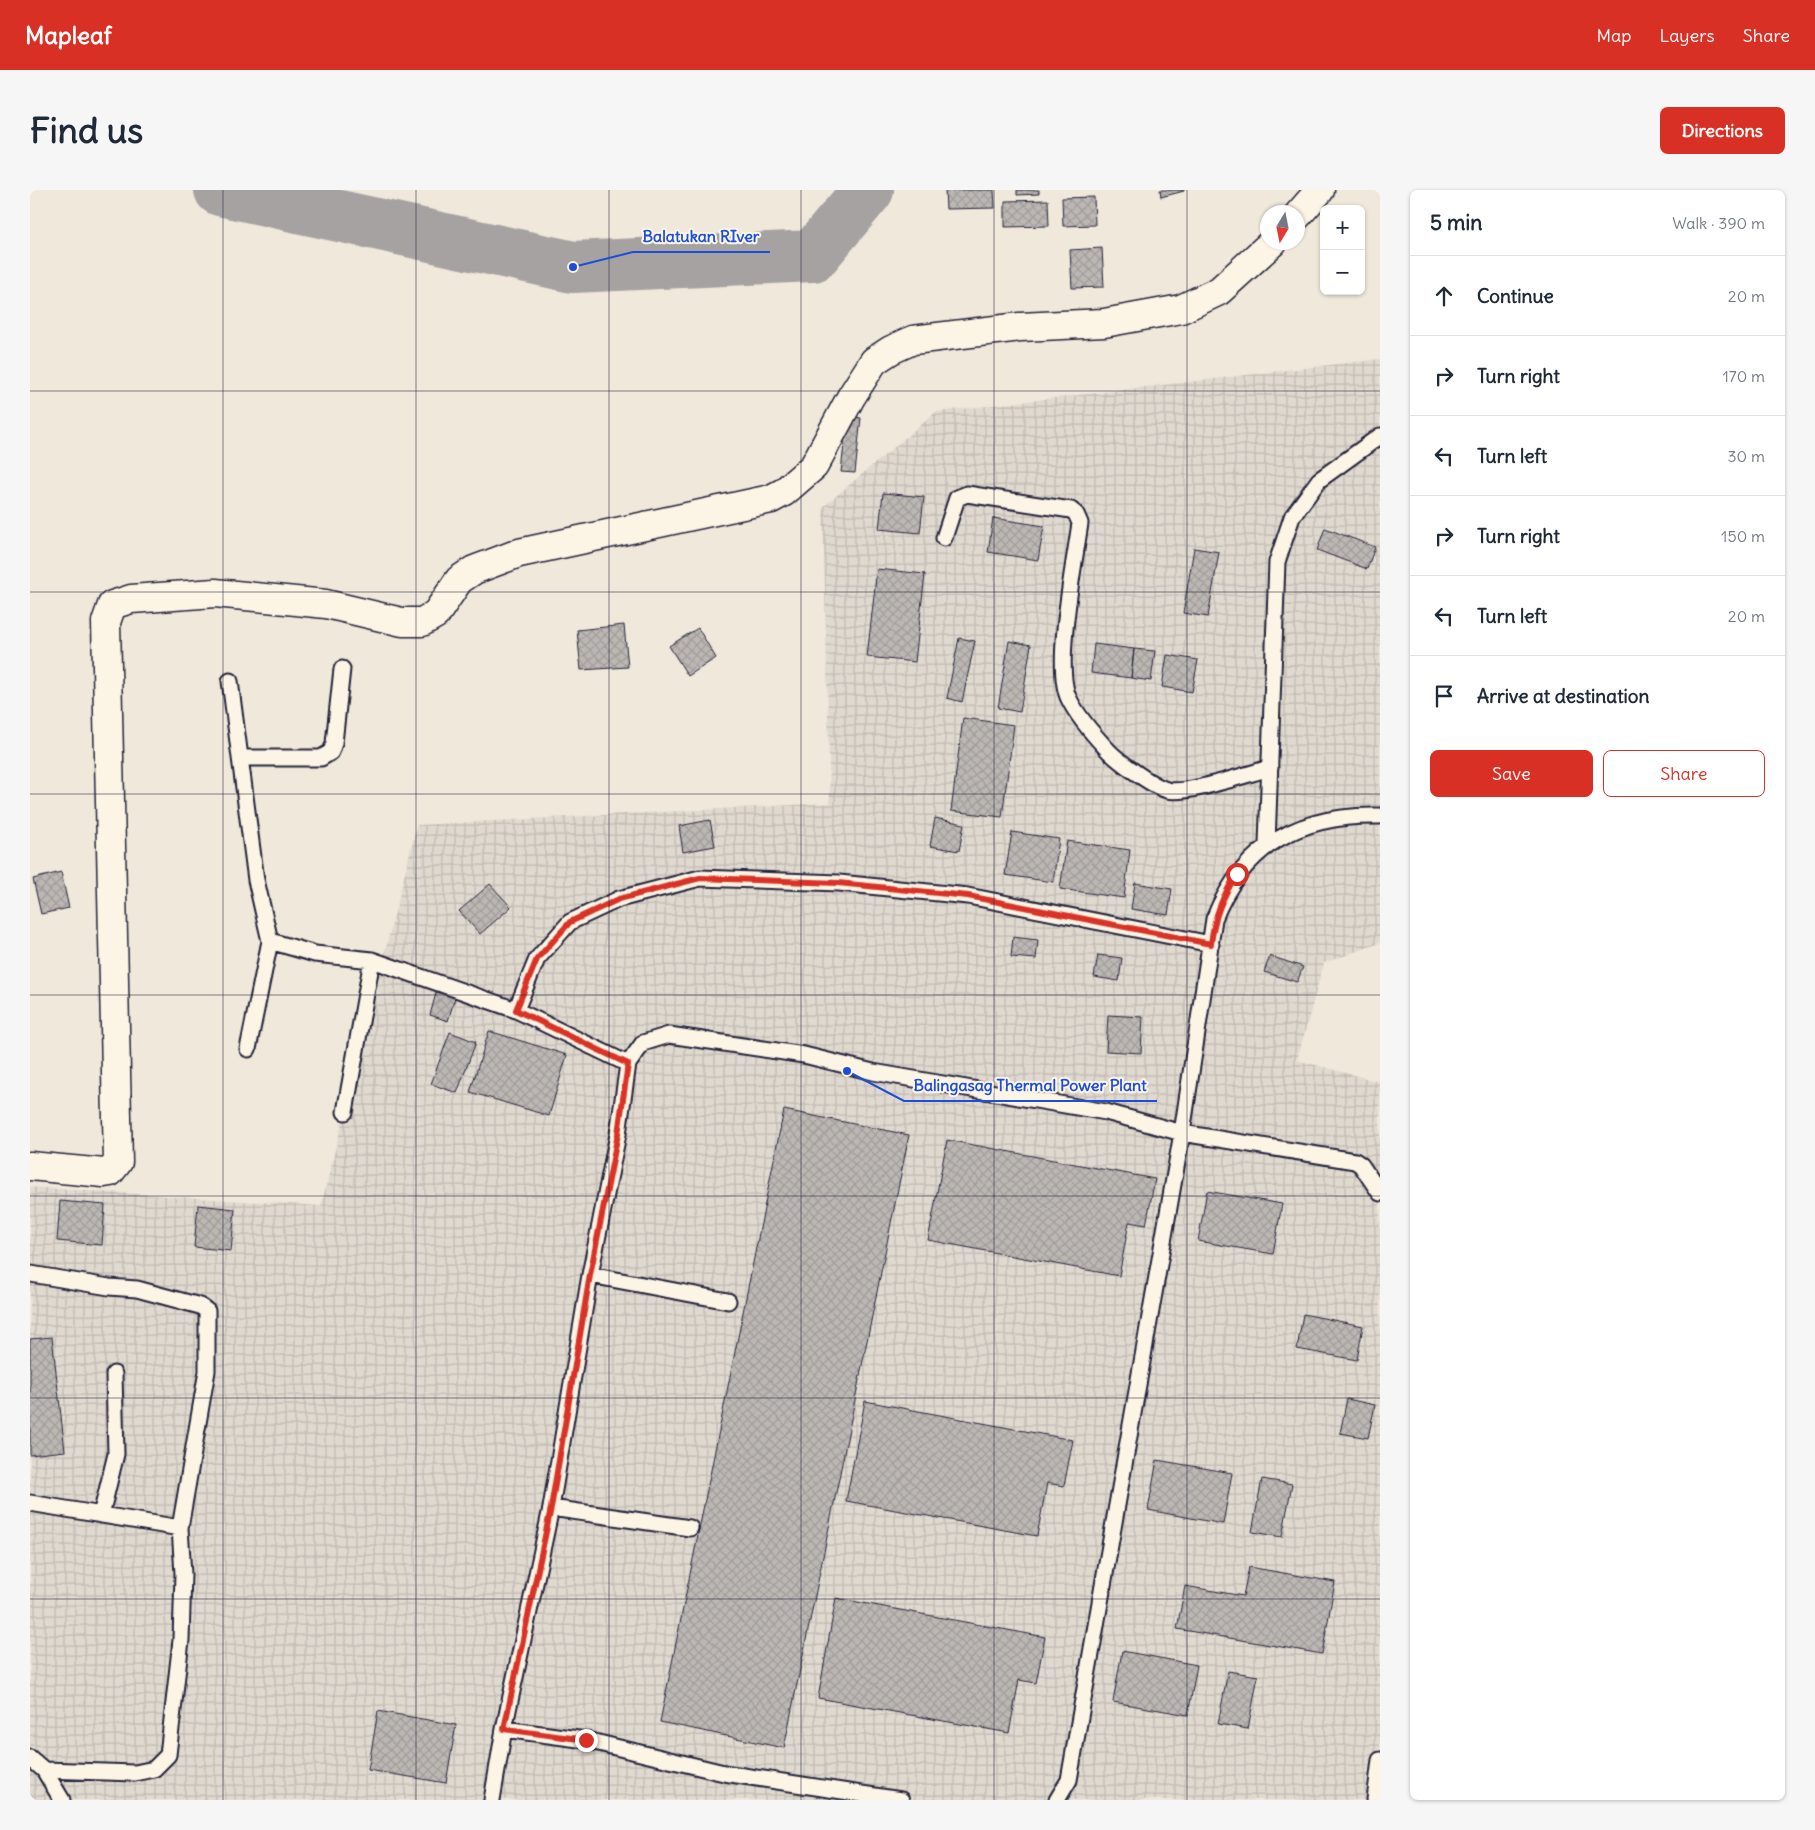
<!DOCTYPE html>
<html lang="en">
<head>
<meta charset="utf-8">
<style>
	body { margin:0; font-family:Delius,sans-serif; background:#f6f6f7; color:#1f2937 }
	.controls { position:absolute; right:15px; top:15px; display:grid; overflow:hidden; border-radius:8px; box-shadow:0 1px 4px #0004 }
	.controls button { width:45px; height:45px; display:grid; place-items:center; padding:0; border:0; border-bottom:1px solid #e0e1e3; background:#fff; color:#1f2937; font:25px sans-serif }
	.compass { position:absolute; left:1230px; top:15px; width:45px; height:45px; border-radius:50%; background:#fff; box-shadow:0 1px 4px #0004; rotate:190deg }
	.stop { position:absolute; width:15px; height:15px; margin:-11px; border:4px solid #d93025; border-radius:50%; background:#fff }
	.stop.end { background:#d93025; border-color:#fff; box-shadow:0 1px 5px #0008 }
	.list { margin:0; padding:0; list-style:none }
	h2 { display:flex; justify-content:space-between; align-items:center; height:65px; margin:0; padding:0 20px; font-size:21px }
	h2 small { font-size:16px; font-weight:400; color:#747a83 }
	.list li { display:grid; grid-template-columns:32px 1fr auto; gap:15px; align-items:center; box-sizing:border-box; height:80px; padding:0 20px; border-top:1px solid #e0e1e3 }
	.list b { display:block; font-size:19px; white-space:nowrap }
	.list em { font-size:16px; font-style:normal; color:#747a83 }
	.actions { display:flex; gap:10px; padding:15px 20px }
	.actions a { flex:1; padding:11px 0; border:1px solid #d93025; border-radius:8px; text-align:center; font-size:18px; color:#d93025 }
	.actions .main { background:#d93025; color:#fff }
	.icon { flex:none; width:28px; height:28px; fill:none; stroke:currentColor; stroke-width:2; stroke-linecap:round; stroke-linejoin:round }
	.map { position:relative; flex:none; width:1350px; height:1610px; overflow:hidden; border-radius:8px }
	header { display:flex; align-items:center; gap:30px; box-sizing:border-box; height:70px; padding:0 25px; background:#d93025; color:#fff }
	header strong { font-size:24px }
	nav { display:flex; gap:28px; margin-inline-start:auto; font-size:18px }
	.intro { display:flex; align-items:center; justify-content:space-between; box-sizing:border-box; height:120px; padding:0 30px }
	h1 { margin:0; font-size:35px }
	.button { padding:12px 22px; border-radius:8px; background:#d93025; color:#fff; font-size:18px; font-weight:700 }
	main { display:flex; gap:30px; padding:0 30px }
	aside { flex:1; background:#fff; border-radius:8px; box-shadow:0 1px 4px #0004 }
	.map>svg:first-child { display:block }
</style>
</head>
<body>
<header>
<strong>Mapleaf</strong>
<nav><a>Map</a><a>Layers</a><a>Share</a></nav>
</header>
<div class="intro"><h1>Find us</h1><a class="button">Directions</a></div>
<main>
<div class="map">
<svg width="1350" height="1610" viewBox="0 0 1350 1610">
	<defs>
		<pattern id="industrial-grid" width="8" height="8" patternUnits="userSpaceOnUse" patternTransform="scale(1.25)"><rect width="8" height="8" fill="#e0d9cf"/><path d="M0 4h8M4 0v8" fill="none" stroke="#c0bab3"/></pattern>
		<pattern id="building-cross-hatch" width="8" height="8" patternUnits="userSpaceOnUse" patternTransform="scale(1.25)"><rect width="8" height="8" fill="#bcb7b3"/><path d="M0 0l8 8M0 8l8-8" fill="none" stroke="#a19d9b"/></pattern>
	</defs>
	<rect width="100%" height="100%" fill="#efe8db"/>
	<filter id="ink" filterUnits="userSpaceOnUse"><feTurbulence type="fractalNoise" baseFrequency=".02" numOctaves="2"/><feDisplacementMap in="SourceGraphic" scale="10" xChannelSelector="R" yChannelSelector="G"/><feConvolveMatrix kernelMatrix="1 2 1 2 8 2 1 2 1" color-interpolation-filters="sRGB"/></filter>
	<g filter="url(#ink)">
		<path fill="url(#industrial-grid)" d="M1350,169V753L1294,773L1267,870L1350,892V1610H0V997L291,1016L387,635L800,613L793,317L906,222Z"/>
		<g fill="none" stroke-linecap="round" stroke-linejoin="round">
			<path stroke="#a6a2a2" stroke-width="52" d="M190,0L543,77L783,66L838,0"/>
		</g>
		<path fill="url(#building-cross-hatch)" stroke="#22223b" d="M915,0H964L965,18L916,19Z
			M987,0H1009V4L987,5Z
			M1130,0H1154V1L1131,7Z
			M1064,7L1065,35L1033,36L1032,8Z
			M1018,10L1019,36L975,37V11Z
			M1072,58L1074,97L1042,98L1040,60Z
			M817,226L831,228L825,283L811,282Z
			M853,303L894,307L890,343L849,339Z
			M963,328L1014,336L1008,370L958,362Z
			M1295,338L1345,357L1337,379L1287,360Z
			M1164,358L1189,362L1178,427L1153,423Z
			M847,379L895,384L885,472L837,467Z
			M594,435L598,477L551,480L547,440Z
			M668,438L686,468L658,486L639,456Z
			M929,448L945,451L932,512L917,508Z
			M979,451L1001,455L990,522L968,518Z
			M1064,454L1104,459L1101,488L1061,483Z
			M1104,459L1125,461L1121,491L1101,488Z
			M1137,465L1168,470L1162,502L1132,497Z
			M933,528L984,535L972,627L921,621Z
			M905,628L934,634L929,661L900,656Z
			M680,630L685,656L653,662L649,636Z
			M982,642L1029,649L1023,692L975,685Z
			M1037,651L1100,660L1094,708L1030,699Z
			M31,682L39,718L11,724L3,689Z
			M1105,693L1142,699L1138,725L1101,719Z
			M460,694L481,717L450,744L429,721Z
			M983,747L1008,750L1006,769L981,767Z
			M1068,765L1092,768L1089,791L1064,787Z
			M1240,766L1273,777L1267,792L1234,782Z
			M408,796L427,801L418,831L400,825Z
			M1078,825L1113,827L1111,863L1076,861Z
			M459,841L537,865L519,926L440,902Z
			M420,842L446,852L427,903L401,894Z
			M754,920L879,945L754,1558L630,1532Z
			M917,950L1125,989L1116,1035L1099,1032L1089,1086L898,1050Z
			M1177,1001L1252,1014L1243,1064L1168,1051Z
			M30,1011L75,1015L72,1055L27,1051Z
			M168,1015L205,1019L201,1061L164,1057Z
			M1273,1124L1333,1136L1327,1170L1267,1159Z
			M22,1147L35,1261L0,1265V1149Z
			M1317,1209L1345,1215L1338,1248L1310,1243Z
			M835,1211L1043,1250L1034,1296L1017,1293L1007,1346L816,1311Z
			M1127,1270L1202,1283L1193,1334L1118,1320Z
			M1232,1289L1262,1294L1252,1347L1222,1342Z
			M1219,1377L1305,1392L1292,1464L1147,1439L1155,1396L1213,1406Z
			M806,1408L1015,1447L1006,1493L989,1490L979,1543L788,1508Z
			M1092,1461L1167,1475L1158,1525L1083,1512Z
			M1198,1481L1228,1486L1218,1539L1188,1534Z
			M348,1521L426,1535L416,1593L338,1580Z"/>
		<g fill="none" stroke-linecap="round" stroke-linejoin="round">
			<defs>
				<path id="lane" d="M914,348L927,308L937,304L1041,320L1046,324L1050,333C1045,371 1023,478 1039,509C1048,527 1062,543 1075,557C1085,569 1122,596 1137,600C1157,605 1217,584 1240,578
					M200,491L226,690L240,751L285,764L342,770L486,820L598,874
					M212,568H291L301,562L304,553L312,479
					M1237,654L1247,372L1262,327L1289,290L1350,246
					M486,820L507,769L540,732L589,709L670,688L809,693L938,706L1181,754
					M218,859L240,751
					M315,922L342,770
					M1,1084L79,1097L107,1099L170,1116L177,1121V1181L150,1338L153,1384L151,1450L138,1565L124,1579L105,1583L14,1580
					M560,1085L698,1111
					M0,1313L150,1338
					M521,1318L660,1338
					M71,1325L86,1264L84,1184
					M474,1539L556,1550L694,1583L871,1610
					M0,1568L14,1580L32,1610
					M462,1610L474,1539L521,1318L560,1085L588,944L598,874L613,853L639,845L774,865L843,882L1076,922L1152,943L1325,971L1331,975L1350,1003
					M1027,1610L1039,1590L1152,943L1184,729C1214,654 1271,624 1350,626
					M1345,1610L1350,1570"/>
				<path id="street" d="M1268,25L1290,0
					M0,976L74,983L80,982L88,972L76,432L82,415L101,409L185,403L296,414L372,432H392L406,424L429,390L444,380L489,363L741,309L754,302L784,276L821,207L844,171L861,160L883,150L990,137L1074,133L1151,119L1189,101L1243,52"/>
			</defs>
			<use href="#lane" stroke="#22223b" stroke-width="19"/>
			<use href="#street" stroke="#22223b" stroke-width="31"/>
			<use href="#lane" stroke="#fcf5e5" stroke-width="15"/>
			<use href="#street" stroke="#fcf5e5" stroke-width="28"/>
		</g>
	</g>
	<g fill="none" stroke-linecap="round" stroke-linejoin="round" filter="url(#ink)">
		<path stroke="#d93025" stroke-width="6" d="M556,1550L474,1539L521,1318L560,1085L588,944L598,874L486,820L507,769L540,732L589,709L670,688L808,693L938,706L1181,754C1184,727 1192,707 1207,684"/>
	</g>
	<path fill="none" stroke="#22223b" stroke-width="1" stroke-opacity="0.55" d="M193,0V1610M386,0V1610M579,0V1610M771,0V1610M964,0V1610M1157,0V1610M0,201H1350M0,402H1350M0,604H1350M0,805H1350M0,1006H1350M0,1208H1350M0,1409H1350"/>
	<path fill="none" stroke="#1d4ed8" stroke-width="2" d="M543 77L603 62H740M817 881L874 911H1127"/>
	<g fill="#1d4ed8" stroke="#fcf5e5" stroke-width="2">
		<circle cx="543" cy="77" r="5"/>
		<circle cx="817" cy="881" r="5"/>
	</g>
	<g font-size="16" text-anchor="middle" font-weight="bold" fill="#1d4ed8" stroke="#fcf5e5" stroke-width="4" stroke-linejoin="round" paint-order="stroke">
		<text x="671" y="52">Balatukan RIver</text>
		<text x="1000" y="901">Balingasag Thermal Power Plant</text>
	</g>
</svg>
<div class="controls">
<button>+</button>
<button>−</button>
</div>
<svg class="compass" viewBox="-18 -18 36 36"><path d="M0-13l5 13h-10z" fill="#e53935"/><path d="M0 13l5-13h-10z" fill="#747a83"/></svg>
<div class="stop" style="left:1207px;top:684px"></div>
<div class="stop end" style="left:556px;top:1550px"></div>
</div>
<aside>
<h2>5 min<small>Walk · 390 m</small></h2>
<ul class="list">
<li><svg class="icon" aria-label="ahead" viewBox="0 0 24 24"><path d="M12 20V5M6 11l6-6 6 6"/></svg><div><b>Continue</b></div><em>20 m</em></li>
<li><svg class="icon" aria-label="right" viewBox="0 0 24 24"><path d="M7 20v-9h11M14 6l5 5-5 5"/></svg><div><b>Turn right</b></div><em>170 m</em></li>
<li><svg class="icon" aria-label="left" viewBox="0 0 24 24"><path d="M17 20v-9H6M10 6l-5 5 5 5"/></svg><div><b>Turn left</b></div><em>30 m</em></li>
<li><svg class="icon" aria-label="right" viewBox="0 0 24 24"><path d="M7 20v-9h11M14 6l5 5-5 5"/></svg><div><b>Turn right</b></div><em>150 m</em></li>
<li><svg class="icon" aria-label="left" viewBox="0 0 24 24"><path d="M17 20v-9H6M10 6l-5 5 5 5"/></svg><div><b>Turn left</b></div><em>20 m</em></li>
<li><svg class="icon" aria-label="arrive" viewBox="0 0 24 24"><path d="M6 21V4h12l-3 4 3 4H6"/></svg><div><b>Arrive at destination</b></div></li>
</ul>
<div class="actions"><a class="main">Save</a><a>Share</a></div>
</aside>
</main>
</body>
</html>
